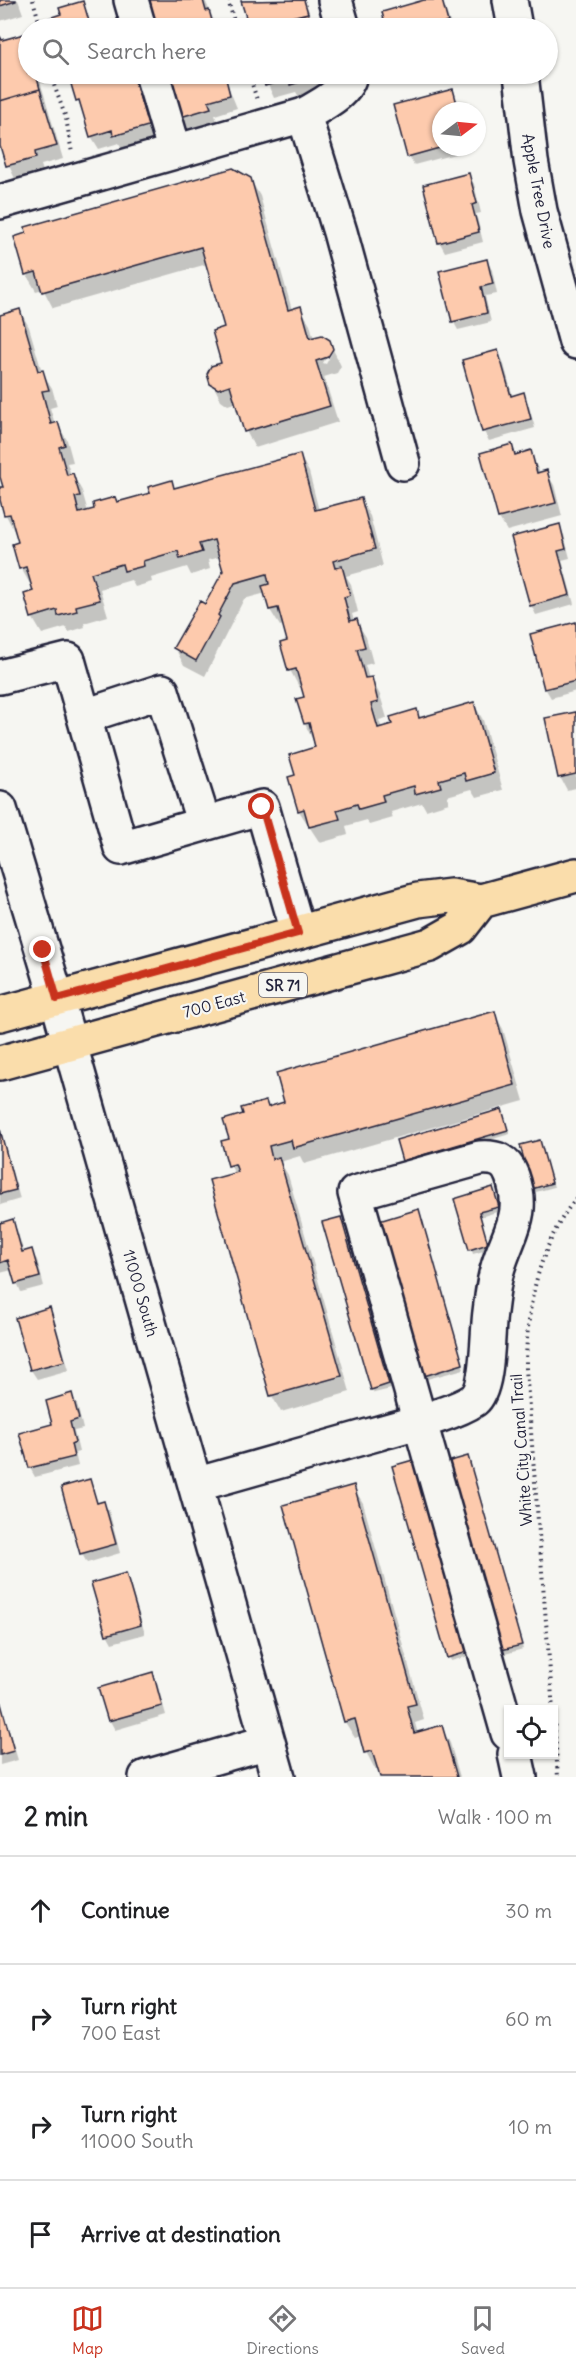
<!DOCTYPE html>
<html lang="en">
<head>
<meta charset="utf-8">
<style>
	body { margin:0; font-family:Delius,sans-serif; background:#f2f2f2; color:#202124 }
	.controls { position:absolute; right:18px; bottom:18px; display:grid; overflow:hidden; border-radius:0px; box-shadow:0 2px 4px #0004 }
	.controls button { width:54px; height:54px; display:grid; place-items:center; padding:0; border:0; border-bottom:2px solid #e0e0e0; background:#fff; color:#202124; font:30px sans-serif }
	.compass { position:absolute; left:432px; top:102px; width:54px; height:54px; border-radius:50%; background:#fff; box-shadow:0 2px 4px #0004; rotate:74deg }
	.stop { position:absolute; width:18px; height:18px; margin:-14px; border:4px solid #c8321e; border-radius:50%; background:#fff }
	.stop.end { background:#c8321e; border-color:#fff; box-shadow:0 2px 6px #0008 }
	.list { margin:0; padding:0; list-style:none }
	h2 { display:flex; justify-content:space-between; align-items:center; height:78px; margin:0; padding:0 24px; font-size:26px }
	h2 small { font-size:20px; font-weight:400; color:#757577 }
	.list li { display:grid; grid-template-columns:39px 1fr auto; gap:18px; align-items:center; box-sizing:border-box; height:108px; padding:0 24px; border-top:2px solid #e0e0e0 }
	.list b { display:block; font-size:22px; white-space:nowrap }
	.list p { margin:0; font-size:20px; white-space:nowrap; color:#757577 }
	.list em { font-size:20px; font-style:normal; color:#757577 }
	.icon { flex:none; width:33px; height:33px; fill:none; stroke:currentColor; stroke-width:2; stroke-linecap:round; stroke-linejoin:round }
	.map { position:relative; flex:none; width:576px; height:1777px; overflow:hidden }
	.search { position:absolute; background:#fff; box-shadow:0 2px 4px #0004; left:18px; right:18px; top:18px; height:66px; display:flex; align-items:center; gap:15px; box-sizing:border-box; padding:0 21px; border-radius:33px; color:#757577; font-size:22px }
	.sheet { height:510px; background:#fff }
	nav { display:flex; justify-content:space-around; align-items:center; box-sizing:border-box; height:84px; border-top:2px solid #e0e0e0; background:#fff; font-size:16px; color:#757577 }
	nav a { display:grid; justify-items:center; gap:3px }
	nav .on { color:#c8321e }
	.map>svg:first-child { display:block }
</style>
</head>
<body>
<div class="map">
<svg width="576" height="1777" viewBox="0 0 576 1777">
	<rect width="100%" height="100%" fill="#f6f6f2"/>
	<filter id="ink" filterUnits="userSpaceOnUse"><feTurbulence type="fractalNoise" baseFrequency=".0167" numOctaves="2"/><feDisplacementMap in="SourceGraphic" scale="12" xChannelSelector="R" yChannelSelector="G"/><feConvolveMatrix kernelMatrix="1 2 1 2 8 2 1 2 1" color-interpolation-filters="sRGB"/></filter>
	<g filter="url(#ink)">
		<path fill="#0003" fill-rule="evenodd" d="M0,0H18L23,14L0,21Z
			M149,0H205L217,28H152L157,26Z
			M246,0H305L314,28H251L243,2Z
			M429,0H442L452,28H388L383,13Z
			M82,3L92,28H53L50,19L62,15Z
			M23,36L28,45V74H38L63,159L41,165L43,171L15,179L0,145V38L2,42Z
			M62,74H136L154,140L122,149L119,143L99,149L91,136L72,83L68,84Z
			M165,74H230L232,80L226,81L237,108L215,115L217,121L186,131L178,117Z
			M263,74H328L332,87L299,97L296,92L274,98Z
			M452,90L461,111H441V147H453L455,154L414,165L409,156Z
			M468,175L474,184L481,213L476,214L483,242L445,252L440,243L425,186Z
			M250,179L260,196L292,310L300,308L310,324L314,339L329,341L341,366L337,373L324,377L338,422L255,448L246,431L237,402L228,405L221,400L212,383L223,364L225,328L207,264L53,308L43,289L36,291L26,274ZM330,351H333L326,364L323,363Z
			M487,261L492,270L497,294L485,296L491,322L458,330L453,321Z
			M20,311L29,327L42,372L52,388L57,406L50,408L55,424H57L67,440L73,462L67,463L71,475H73L82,491L88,512L151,494L171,482L175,489L300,456L309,472L319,511L360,500L370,516L383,566L346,576L351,584L358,612L352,614L354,621H356L366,637L373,663L365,665L369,679L371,678L380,695L387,718L379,720L382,729L394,726L416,711L421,719L474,704L483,720L503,790L477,797L472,789L447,796L449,803L426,810L422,803L391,812L393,818L369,825L367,820L346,826L348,835L320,843L299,811L290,778L296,776L317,749L305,724L306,698L302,686L299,687L290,670L289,642L284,625L280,626L270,610L266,593L244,599L205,676L184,665L175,648L206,606L225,571L220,557L208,560L210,569L191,575L187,567L151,578L152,582L135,587L131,580L100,589L108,616L84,623L85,627L69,632L66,627L42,634L32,617L35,592L32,584H30L21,568L20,543L6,515L0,494V489L5,488L0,474V317Z
			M497,352L503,361L513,397L523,394L528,403L535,428L489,441L484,432L463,361Z
			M511,446L517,456L530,452L540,473L546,472L554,485L562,516L507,531L499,518L482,454Z
			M559,526L564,535L570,558L562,560L574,604L536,615L531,605Z
			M576,623V691L551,698L545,688Z
			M576,713V788L567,790L560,777Z
			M494,1013L503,1029L524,1101L304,1164L300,1156L280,1162L288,1175L350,1392L281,1412L272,1396L211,1181L235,1174L230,1165L231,1140L268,1108L286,1103Z
			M502,1111L510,1134L406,1164L403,1160Z
			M0,1129L20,1199L0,1205Z
			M539,1141L554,1187L536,1192L534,1188Z
			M495,1193L500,1211L480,1217L490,1249L473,1254L456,1200Z
			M420,1215L464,1369L427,1379L425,1375Z
			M340,1219L391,1389L374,1393L372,1389Z
			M12,1221L17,1230L24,1253L31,1251L37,1260L44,1286L21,1292L12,1270L0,1273V1225Z
			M49,1309L54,1318L69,1370L37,1379L31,1370L17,1319Z
			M71,1395L77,1404L83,1429L74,1431L79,1452L75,1453L78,1466L35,1477L30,1468L21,1434L54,1425Z
			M412,1462L469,1656L451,1661L449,1657Z
			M469,1462L523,1649L505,1654L449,1463Z
			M90,1481L98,1504L103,1502L109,1511L120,1553L87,1563L82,1554Z
			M353,1487L363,1503L424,1720L415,1723L418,1734L441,1727L450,1743L460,1777H381L379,1768L375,1769L366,1752L361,1736L355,1738L345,1722L285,1506Z
			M125,1575L130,1584L145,1634L112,1643L107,1634Z
			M152,1674L157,1683L166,1715L115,1730L110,1721L100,1689Z
			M0,1701L18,1760L0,1765Z"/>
		<path fill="#fdcaad" stroke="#22223b" stroke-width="1.5" d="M0,0H16V1L0,6Z
			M147,0H203L206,11L209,10L214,28H150V27L155,25Z
			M304,0L308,13L249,27L241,1Z
			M424,0H442L448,22L438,25L439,28H386L382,12Z
			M83,1L91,28H52L49,18L61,14L59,8Z
			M308,13L312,28L249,27L277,19L278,22Z
			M24,34L28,49V74H36L40,89L0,101V36L2,40Z
			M68,74H133L148,126L113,136L112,130L90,137L79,100L76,101Z
			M164,74H220L221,76L225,75L230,95L208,101L211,108L177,118Z
			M261,74H326L290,85L288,79L265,86Z
			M40,89L57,146L35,152L36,158L6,166L0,146V101Z
			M453,89L459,111H441V147H443L407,157L393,105Z
			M233,168L251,178L288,310L301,306L310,338L322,335L330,340L333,349L328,357L316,361L330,406L244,432L230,385L218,389L210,384L207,374L211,366L221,363L212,331L224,327L201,247L42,292L36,272L25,275L14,237L26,233L25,227Z
			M469,173L477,203L472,205L479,232L438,243L423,185Z
			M487,259L493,284L481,287L487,313L452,322L439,271Z
			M20,309L38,371L43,370L49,390L42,391L51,424L58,422L65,445L59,447L67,475L73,473L80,496L75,497L79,513L94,509L93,503L115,497L117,502L150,493L148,487L172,480L174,488L300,454L315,510L361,498L375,549L333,561L335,568L342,566L350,595L344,597L350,621L357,619L365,647L357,649L365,678L372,677L378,702L371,704L378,728L392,724L390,717L417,709L419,718L474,702L494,773L466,781L464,773L439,780L441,787L415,794L414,786L382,795L384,802L359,809L357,804L337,810L340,819L309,827L304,809L298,811L288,777L295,775L289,755L315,747L309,723L304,724L296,699L304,697L296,669L288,671L280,643L287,641L278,608L269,610L262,586L269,584L267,574L235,583L218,615L220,617L196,661L173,648L200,601L205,604L223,571L214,540L199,544L202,552L180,559L178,551L143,561L144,566L124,571L122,564L91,573L100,600L76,606L77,611L58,616L57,610L31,618L24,594L33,591L26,567L19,569L12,544L18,542L10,514L4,515L0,500V487H3L0,477V315Z
			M498,350L511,396L524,392L531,419L482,432L462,360Z
			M512,444L515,455L531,450L537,473L547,470L556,503L498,518L480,453Z
			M560,524L566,549L558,551L570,595L530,606L511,537Z
			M576,622V655L574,656L576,681L544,689L530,634Z
			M576,712V774L558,778L545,718Z
			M495,1011L515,1085L293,1148L291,1140L269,1146L272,1159L279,1157L342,1376L270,1396L209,1180L238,1172L235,1164L228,1166L221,1141L229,1139L223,1120L243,1114L241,1108L266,1101L268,1107L284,1102L276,1073Z
			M502,1109L508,1130L402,1161L396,1140Z
			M0,1129L16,1190L0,1194Z
			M540,1140L552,1183L532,1189L520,1145Z
			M493,1187L499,1207L479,1212L488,1244L469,1250L454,1199Z
			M419,1209L463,1364L424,1376L379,1221Z
			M341,1217L389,1384L371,1390L322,1222Z
			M13,1219L22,1252L32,1249L40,1277L15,1284L8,1260L0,1263V1223Z
			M50,1307L65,1361L30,1370L15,1318Z
			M72,1393L79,1419L70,1422L75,1442L71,1444L74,1457L29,1468L19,1433L52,1424L46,1401Z
			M468,1456L522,1645L501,1650L447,1462Z
			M413,1460L468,1652L447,1658L392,1466Z
			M90,1479L97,1503L104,1501L116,1544L80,1554L61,1487Z
			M354,1485L416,1704L407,1706L414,1733L442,1725L457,1777H380L372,1751L364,1753L355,1719L344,1722L283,1505Z
			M126,1573L141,1625L106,1635L91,1583Z
			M153,1672L162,1706L108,1721L98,1688Z
			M0,1700L14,1751L0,1755Z"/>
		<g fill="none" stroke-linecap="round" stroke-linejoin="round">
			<defs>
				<path id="minor" d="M131,0L139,28
					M335,0L343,28
					M510,0L515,28
					M152,74L175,152
					M521,74L531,161L540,211L576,342
					M304,115C319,106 348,93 350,74
					M0,202L304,115L340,232L403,463
					M0,677L68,660L121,848L262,807L298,932
					M85,716L162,691L204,824
					M0,809L57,999L278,1777
					M195,1485C256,1468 318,1450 379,1433C403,1426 454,1414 474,1400C489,1388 487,1332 490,1312C492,1297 493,1282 498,1267C509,1231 526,1215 512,1176C506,1160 496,1157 480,1158L355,1193L508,1733
					M515,1754L520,1777
					M146,1777L268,1742"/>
				<path id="major" d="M0,1014L418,900L451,896L481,901L576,875
					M0,1063L430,945L460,928L481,901"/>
			</defs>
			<use href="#minor" stroke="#22223b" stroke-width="38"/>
			<use href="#major" stroke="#22223b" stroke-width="38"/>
			<path stroke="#22223b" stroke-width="4" stroke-dasharray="1.5 4.5" stroke-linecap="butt" d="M33,0L41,28
				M228,0L236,28
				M50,74L66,118L72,153
				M249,74L257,100
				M553,1710L526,1369C526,1308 538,1247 576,1198
				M554,1719L558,1777"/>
			<use href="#minor" stroke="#f6f6f2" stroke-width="33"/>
			<use href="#major" stroke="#faddab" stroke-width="33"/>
		</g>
	</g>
	<g fill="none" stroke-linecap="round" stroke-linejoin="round" filter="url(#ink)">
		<path stroke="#c8321e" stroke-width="8" d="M43,950L57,999L298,933L262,807"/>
	</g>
	<g text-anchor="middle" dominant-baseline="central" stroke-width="4.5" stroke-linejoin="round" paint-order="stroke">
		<rect fill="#f6f6f2" stroke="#626272" stroke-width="1.5" x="259" y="973" width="48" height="24" rx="4.5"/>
		<g font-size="15" font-weight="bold" fill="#22223b">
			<text x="283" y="985">SR 71</text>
		</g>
		<g font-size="16" fill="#22223b" stroke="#f6f6f2">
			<text transform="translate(539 191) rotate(79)">Apple Tree Drive</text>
			<text transform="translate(214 1004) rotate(-15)">700 East</text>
			<text transform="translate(141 1293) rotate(74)">11000 South</text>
			<text transform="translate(521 1450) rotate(-94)">White City Canal Trail</text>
		</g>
	</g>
</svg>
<div class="controls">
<button><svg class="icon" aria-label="locate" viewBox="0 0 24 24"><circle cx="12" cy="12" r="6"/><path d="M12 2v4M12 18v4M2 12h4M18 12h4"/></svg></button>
</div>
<svg class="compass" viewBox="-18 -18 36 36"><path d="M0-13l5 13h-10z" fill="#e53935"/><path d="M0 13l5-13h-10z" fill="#757577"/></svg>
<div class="stop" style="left:262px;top:807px"></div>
<div class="stop end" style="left:43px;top:950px"></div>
<div class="search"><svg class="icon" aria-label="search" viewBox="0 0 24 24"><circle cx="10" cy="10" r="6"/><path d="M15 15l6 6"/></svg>Search here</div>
</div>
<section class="sheet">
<h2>2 min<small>Walk · 100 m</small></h2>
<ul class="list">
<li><svg class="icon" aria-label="ahead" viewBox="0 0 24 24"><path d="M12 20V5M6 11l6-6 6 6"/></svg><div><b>Continue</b></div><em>30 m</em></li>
<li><svg class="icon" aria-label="right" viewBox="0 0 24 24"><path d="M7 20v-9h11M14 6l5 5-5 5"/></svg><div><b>Turn right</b><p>700 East</p></div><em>60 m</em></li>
<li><svg class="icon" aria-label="right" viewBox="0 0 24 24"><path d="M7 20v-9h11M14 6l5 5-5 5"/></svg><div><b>Turn right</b><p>11000 South</p></div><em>10 m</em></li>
<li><svg class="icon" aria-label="arrive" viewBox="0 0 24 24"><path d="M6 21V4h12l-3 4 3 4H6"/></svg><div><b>Arrive at destination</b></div></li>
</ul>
</section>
<nav>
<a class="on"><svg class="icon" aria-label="map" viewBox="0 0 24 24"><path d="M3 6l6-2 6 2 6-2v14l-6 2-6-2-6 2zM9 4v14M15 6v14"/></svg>Map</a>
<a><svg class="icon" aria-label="directions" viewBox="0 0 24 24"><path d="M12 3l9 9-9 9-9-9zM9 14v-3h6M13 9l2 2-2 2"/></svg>Directions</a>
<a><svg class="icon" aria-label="saved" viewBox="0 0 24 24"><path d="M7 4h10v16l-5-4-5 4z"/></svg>Saved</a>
</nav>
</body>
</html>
